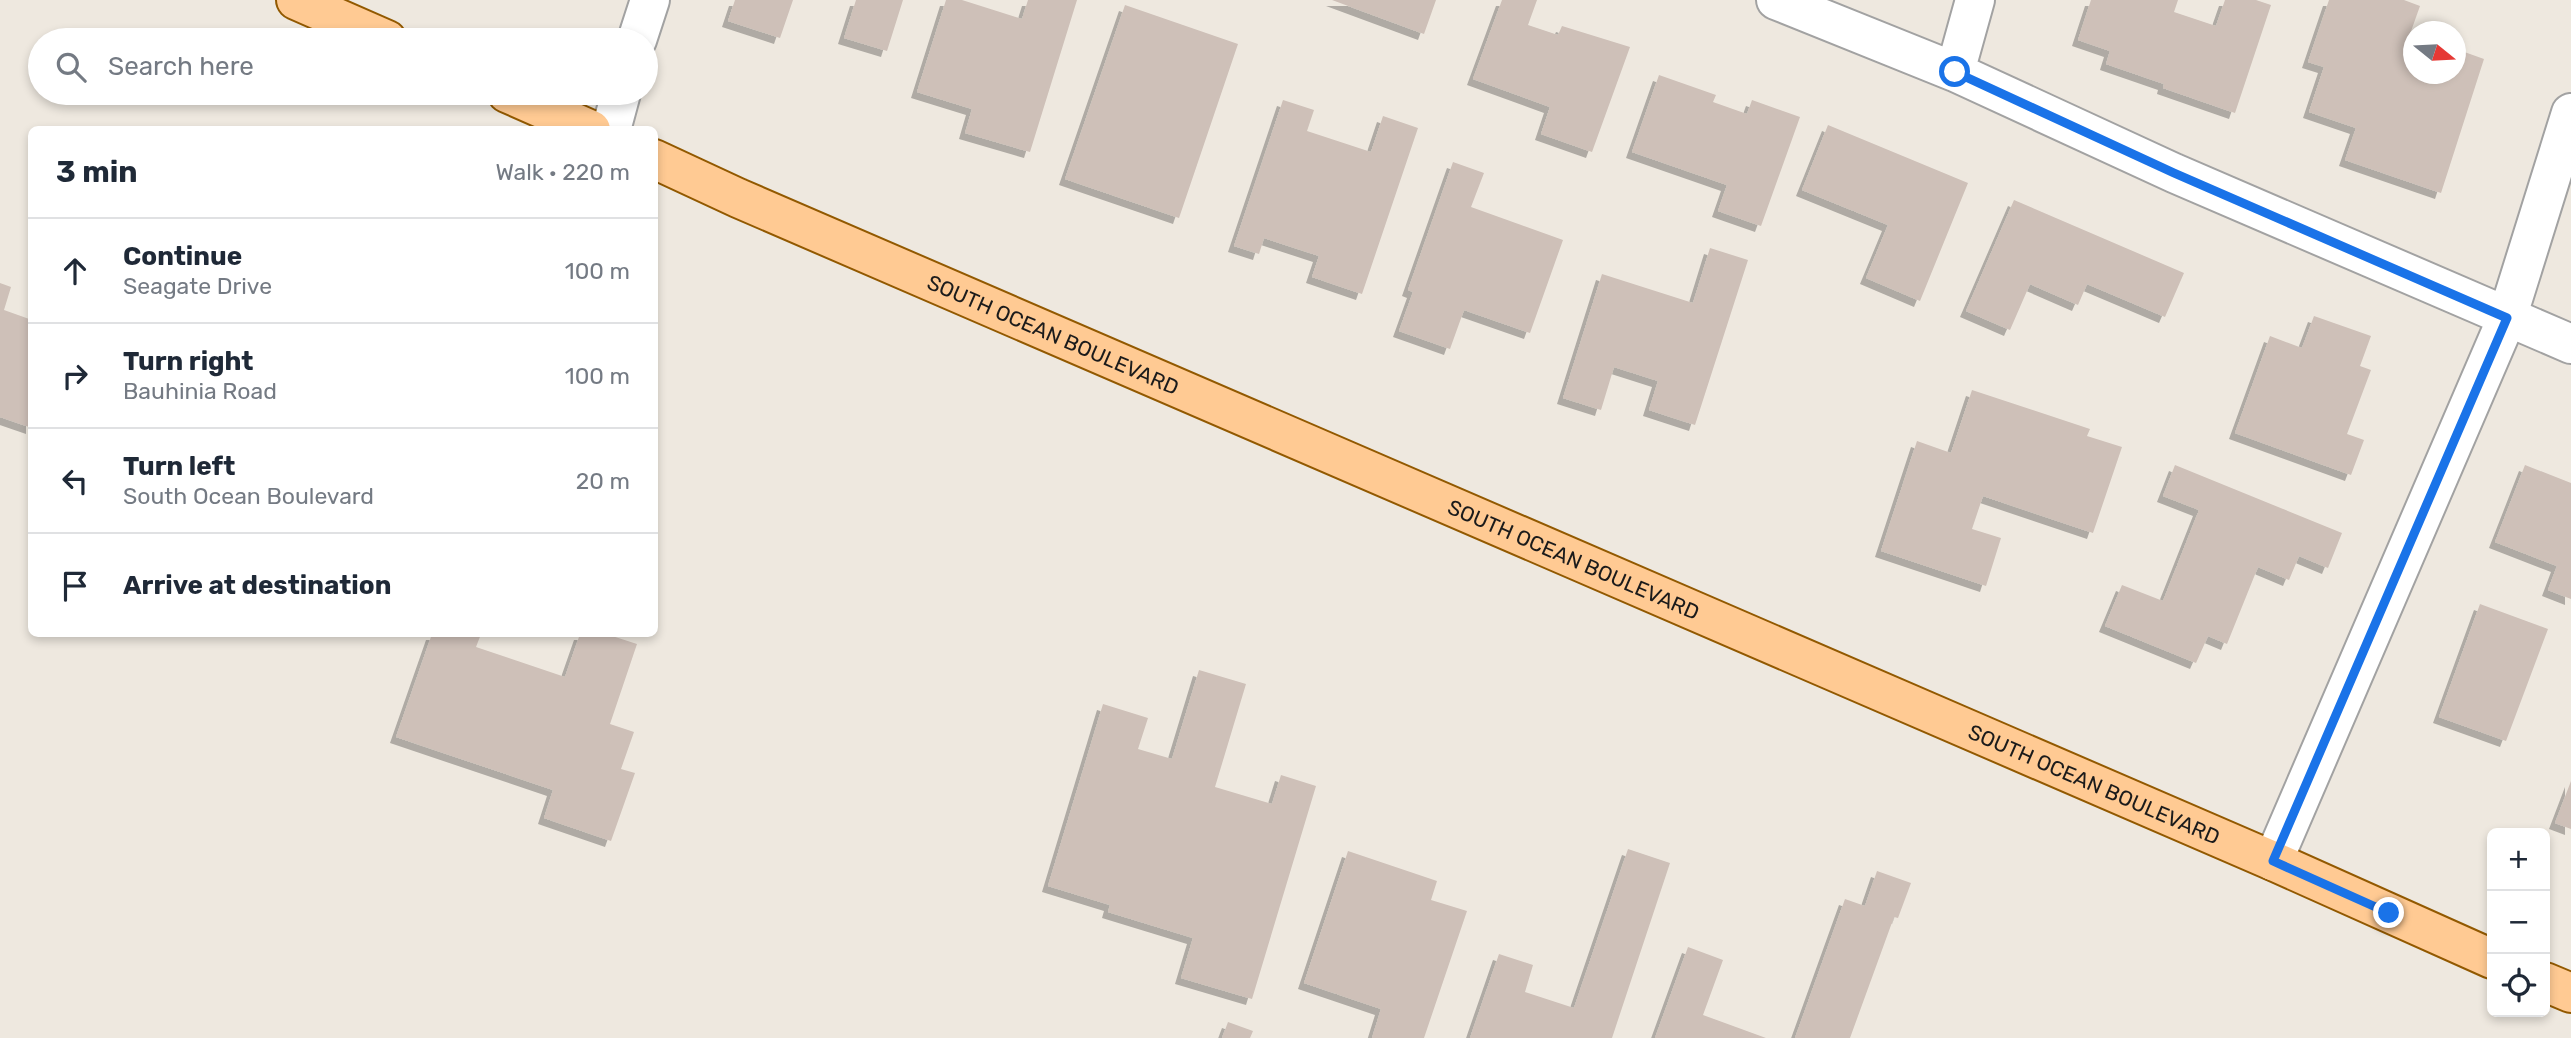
<!DOCTYPE html>
<html lang="en">
<head>
<meta charset="utf-8">
<style>
	body { margin:0; font-family:Rubik,sans-serif; background:#f2f2f3; color:#1f2937 }
	.controls { position:absolute; right:21px; bottom:21px; display:grid; overflow:hidden; border-radius:10px; box-shadow:0 4px 10px #0003 }
	.controls button { width:63px; height:63px; display:grid; place-items:center; padding:0; border:0; border-bottom:2px solid #e0e1e3; background:#fff; color:#1f2937; font:35px sans-serif }
	.compass { position:absolute; left:2403px; top:21px; width:63px; height:63px; border-radius:50%; background:#fff; box-shadow:0 4px 10px #0003; rotate:108deg }
	.stop { position:absolute; width:21px; height:21px; margin:-16px; border:5px solid #1a73e8; border-radius:50%; background:#fff }
	.stop.end { background:#1a73e8; border-color:#fff; box-shadow:0 2px 7px #0008 }
	.list { margin:0; padding:0; list-style:none }
	h2 { display:flex; justify-content:space-between; align-items:center; height:91px; margin:0; padding:0 28px; font-size:30px }
	h2 small { font-size:23px; font-weight:400; color:#747a83 }
	.list li { display:grid; grid-template-columns:46px 1fr auto; gap:21px; align-items:center; box-sizing:border-box; height:105px; padding:0 28px; border-top:2px solid #e0e1e3 }
	.list b { display:block; font-size:26px; white-space:nowrap }
	.list p { margin:0; font-size:23px; white-space:nowrap; color:#747a83 }
	.list em { font-size:23px; font-style:normal; color:#747a83 }
	.icon { flex:none; width:38px; height:38px; fill:none; stroke:currentColor; stroke-width:2; stroke-linecap:round; stroke-linejoin:round }
	.map { position:relative; flex:none; width:2571px; height:1038px; overflow:hidden }
	.search { position:absolute; background:#fff; box-shadow:0 4px 10px #0003; left:28px; top:28px; width:630px; height:77px; display:flex; align-items:center; gap:18px; box-sizing:border-box; padding:0 24px; border-radius:38px; color:#747a83; font-size:26px }
	.panel { position:absolute; background:#fff; box-shadow:0 4px 10px #0003; left:28px; top:126px; width:630px; height:511px; border-radius:10px }
	.map>svg:first-child { display:block }
</style>
</head>
<body>
<div class="map">
<svg width="2571" height="1038" viewBox="0 0 2571 1038">
	<defs>
		<filter id="shadow"><feDropShadow dx="-6" dy="6" stdDeviation="0" flood-color="#0004"/></filter>
	</defs>
	<rect width="100%" height="100%" fill="#eee8df"/>
	<path fill="#cec0b8" filter="url(#shadow)" d="M735,0H793L780,38L728,21Z
		M856,0H903L887,51L844,38Z
		M946,0H962L1022,19L1028,0H1077L1030,152L965,133L972,109L917,92Z
		M1332,0H1436L1424,34Z
		M1502,0H1537L1528,25L1558,35L1562,26L1630,47L1592,152L1541,134L1550,107L1473,79Z
		M2091,0H2178L2174,12L2216,26L2225,0H2256L2271,5L2235,113L2163,88L2164,84L2106,64L2110,51L2078,40Z
		M2329,0H2404L2420,6L2410,34L2414,35V74H2456V49L2484,59L2441,193L2345,160L2356,128L2309,112L2324,67L2308,62Z
		M1125,5L1238,44L1179,218L1065,179Z
		M1659,75L1716,95L1713,102L1747,114L1752,100L1800,117L1761,226L1718,211L1727,185L1632,152Z
		M1283,100L1314,110L1307,131L1371,152L1383,116L1418,128L1362,294L1312,277L1319,256L1264,238L1259,254L1234,246Z
		M1828,125L1968,183L1920,301L1866,278L1888,225L1802,190Z
		M1453,162L1484,173L1471,207L1563,240L1530,333L1464,310L1450,349L1399,331L1413,292L1408,290Z
		M2014,200L2184,273L2165,317L2087,284L2078,305L2030,284L2010,330L1966,311Z
		M1710,248L1748,260L1695,425L1649,410L1658,381L1614,367L1601,410L1563,398L1602,274L1693,303Z
		M0,283L11,287L4,310L32,320V428L0,417Z
		M2314,316L2371,336L2360,366L2371,370L2347,434L2364,440L2351,475L2235,433L2270,336L2302,348Z
		M1972,390L2090,429L2087,436L2122,447L2093,533L1983,496L1972,529L2001,538L1986,586L1881,551L1917,441L1951,453Z
		M2175,465L2342,533L2328,568L2299,556L2289,580L2258,567L2227,644L2208,636L2196,663L2105,626L2122,585L2163,601L2199,510L2163,496Z
		M2525,465L2571,483V599L2548,590L2557,566L2495,542Z
		M2480,604L2548,629L2506,741L2439,717Z
		M432,634H481L476,647L565,677L580,634H606L637,644L610,724L634,732L621,769L635,773L611,841L544,818L553,790L396,737Z
		M1199,670L1246,684L1215,787L1272,804L1281,775L1316,786L1252,999L1181,978L1193,938L1108,912L1110,905L1048,886L1103,704L1148,718L1138,749L1172,759Z
		M2571,781V829L2555,823Z
		M1628,849L1670,863L1612,1038H1470L1499,954L1533,965L1525,992L1574,1008Z
		M1348,851L1437,881L1431,900L1467,911L1424,1038H1372L1381,1009L1304,983Z
		M1877,871L1911,883L1898,918L1894,917L1850,1038H1795L1845,899L1865,906Z
		M1688,947L1723,960L1703,1015L1766,1038H1655Z
		M1228,1022L1253,1031L1250,1038H1222Z"/>
	<g fill="none" stroke-linecap="round" stroke-linejoin="round">
		<defs>
			<path id="minor" d="M1776,0L1955,72L2174,173L2571,344
				M637,40L650,0
				M1955,72L1975,0
				M611,130L621,93
				M2273,861L2507,318L2571,113"/>
			<g id="major">
				<path d="M296,0L387,40"/>
				<path d="M507,93L591,130"/>
				<path id="s1" d="M654,159L738,198L2273,861L2492,959"/>
				<path d="M2545,982L2571,993"/>
			</g>
		</defs>
		<use href="#minor" stroke="#a2a2a2" stroke-width="42"/>
		<use href="#major" stroke="#925900" stroke-width="42"/>
		<use href="#minor" stroke="#fff" stroke-width="38"/>
		<use href="#major" stroke="#ffca93" stroke-width="38"/>
	</g>
	<g fill="none" stroke-linecap="round" stroke-linejoin="round">
		<path stroke="#1a73e8" stroke-width="9" d="M1955,72L2174,173L2507,318L2273,861L2389,913"/>
	</g>
	<g text-anchor="middle" dominant-baseline="central" stroke-width="5" stroke-linejoin="round" paint-order="stroke">
		<g font-size="21" fill="#1b1b1b" stroke="#fff">
			<text stroke="none"><textPath href="#s1" startOffset="436">SOUTH OCEAN BOULEVARD</textPath></text>
			<text stroke="none"><textPath href="#s1" startOffset="1003">SOUTH OCEAN BOULEVARD</textPath></text>
			<text stroke="none"><textPath href="#s1" startOffset="1570">SOUTH OCEAN BOULEVARD</textPath></text>
		</g>
	</g>
</svg>
<div class="controls">
<button>+</button>
<button>−</button>
<button><svg class="icon" aria-label="locate" viewBox="0 0 24 24"><circle cx="12" cy="12" r="6"/><path d="M12 2v4M12 18v4M2 12h4M18 12h4"/></svg></button>
</div>
<svg class="compass" viewBox="-18 -18 36 36"><path d="M0-13l5 13h-10z" fill="#e53935"/><path d="M0 13l5-13h-10z" fill="#747a83"/></svg>
<div class="stop" style="left:1955px;top:72px"></div>
<div class="stop end" style="left:2389px;top:913px"></div>
<div class="search"><svg class="icon" aria-label="search" viewBox="0 0 24 24"><circle cx="10" cy="10" r="6"/><path d="M15 15l6 6"/></svg>Search here</div>
<section class="panel">
<h2>3 min<small>Walk · 220 m</small></h2>
<ul class="list">
<li><svg class="icon" aria-label="ahead" viewBox="0 0 24 24"><path d="M12 20V5M6 11l6-6 6 6"/></svg><div><b>Continue</b><p>Seagate Drive</p></div><em>100 m</em></li>
<li><svg class="icon" aria-label="right" viewBox="0 0 24 24"><path d="M7 20v-9h11M14 6l5 5-5 5"/></svg><div><b>Turn right</b><p>Bauhinia Road</p></div><em>100 m</em></li>
<li><svg class="icon" aria-label="left" viewBox="0 0 24 24"><path d="M17 20v-9H6M10 6l-5 5 5 5"/></svg><div><b>Turn left</b><p>South Ocean Boulevard</p></div><em>20 m</em></li>
<li><svg class="icon" aria-label="arrive" viewBox="0 0 24 24"><path d="M6 21V4h12l-3 4 3 4H6"/></svg><div><b>Arrive at destination</b></div></li>
</ul>
</section>
</div>
</body>
</html>
